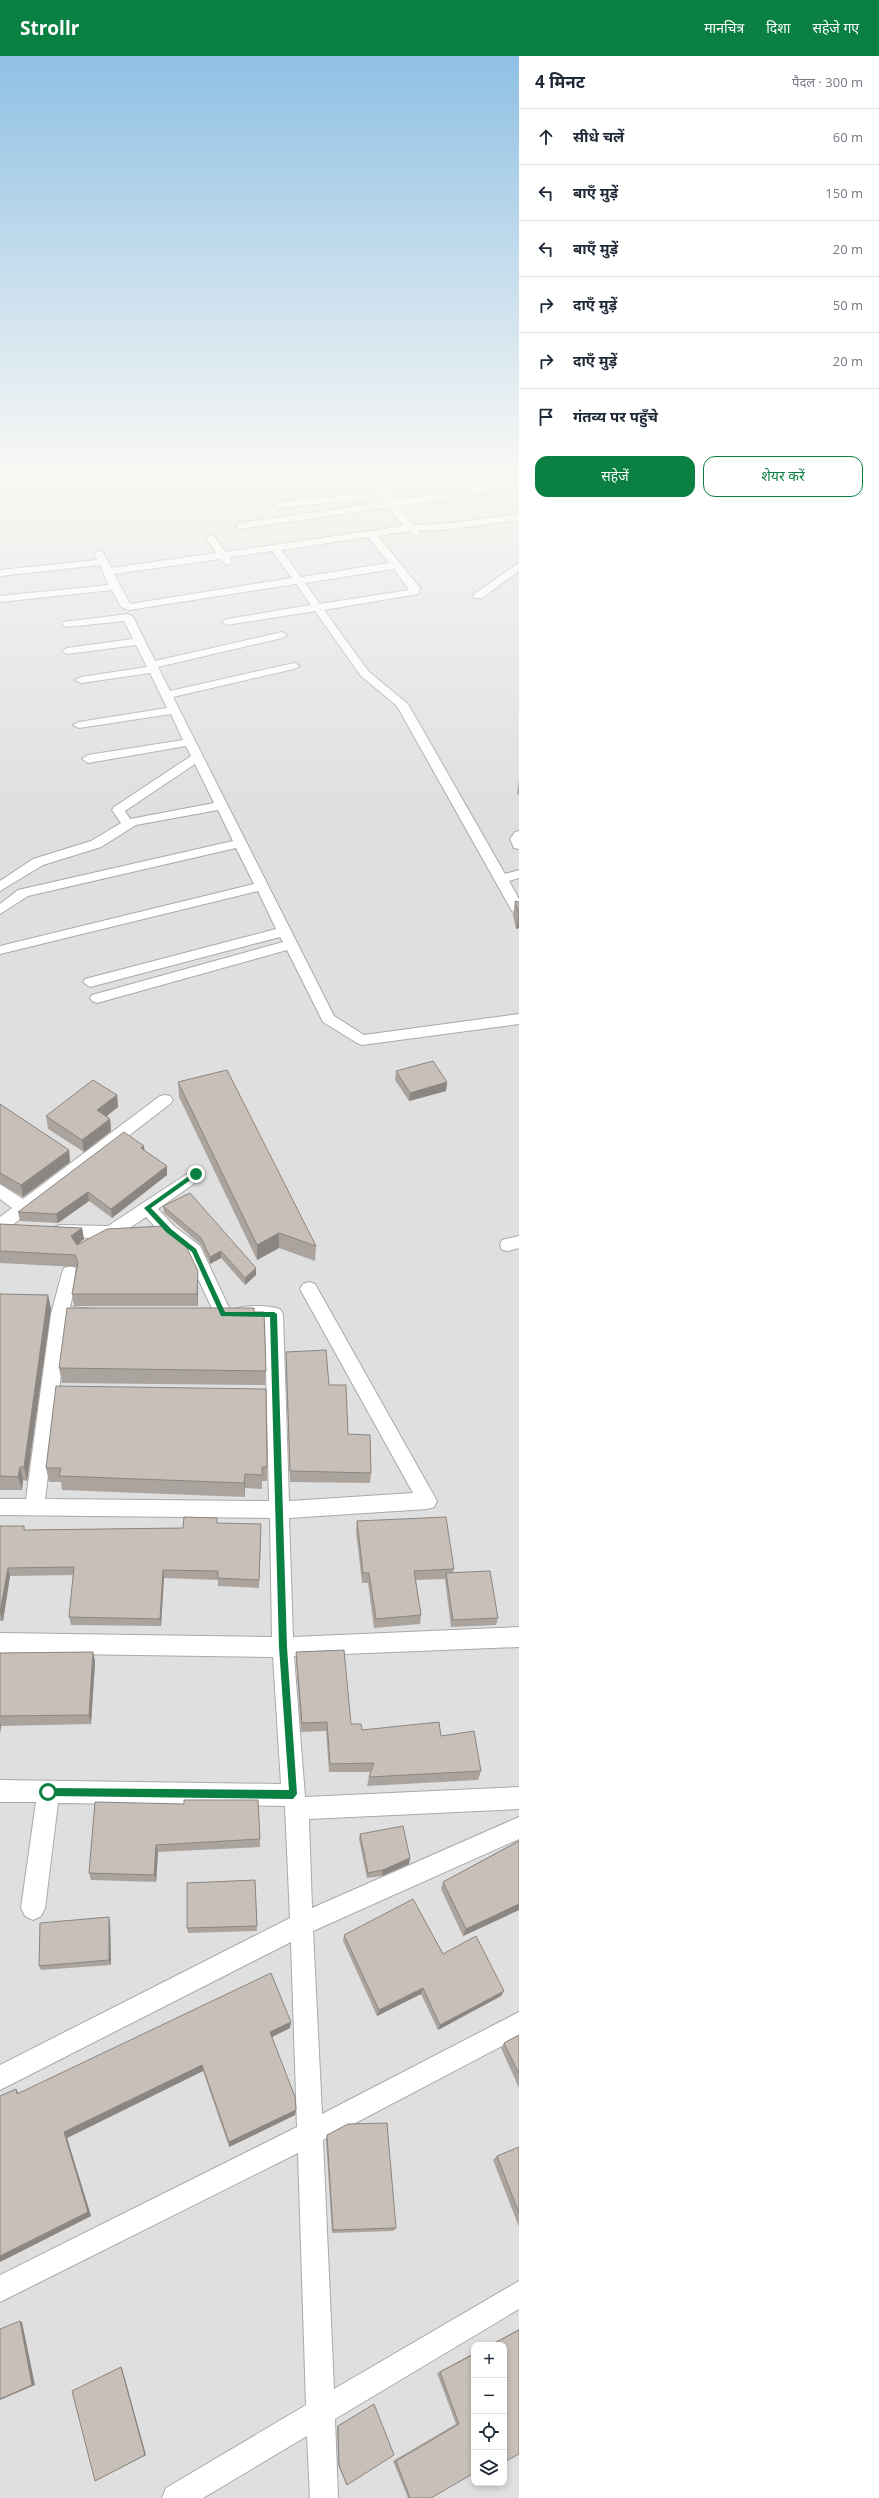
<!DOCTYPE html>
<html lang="hi">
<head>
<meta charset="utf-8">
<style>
	body { margin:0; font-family:"Open Sans","Noto Sans Devanagari",sans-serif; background:#f2f2f3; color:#1f2937 }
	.controls { position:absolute; right:12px; bottom:12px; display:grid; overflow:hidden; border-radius:8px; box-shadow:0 2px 6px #0003 }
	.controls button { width:36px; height:36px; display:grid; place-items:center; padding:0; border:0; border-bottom:1px solid #e0e1e3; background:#fff; color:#1f2937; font:20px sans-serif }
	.stop { position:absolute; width:12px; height:12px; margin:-9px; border:3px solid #0b8043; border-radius:50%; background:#fff }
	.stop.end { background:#0b8043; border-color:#fff; box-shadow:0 1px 4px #0008 }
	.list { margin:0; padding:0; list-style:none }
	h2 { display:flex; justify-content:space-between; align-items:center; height:52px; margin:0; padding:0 16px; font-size:17px }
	h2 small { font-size:13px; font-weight:400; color:#747a83 }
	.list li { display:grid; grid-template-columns:26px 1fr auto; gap:12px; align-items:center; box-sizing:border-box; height:56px; padding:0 16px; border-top:1px solid #e0e1e3 }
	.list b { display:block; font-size:15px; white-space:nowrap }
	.list em { font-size:13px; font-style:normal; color:#747a83 }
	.actions { display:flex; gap:8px; padding:12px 16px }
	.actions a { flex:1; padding:9px 0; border:1px solid #0b8043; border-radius:12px; text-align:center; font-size:14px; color:#0b8043 }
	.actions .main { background:#0b8043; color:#fff }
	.icon { flex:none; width:22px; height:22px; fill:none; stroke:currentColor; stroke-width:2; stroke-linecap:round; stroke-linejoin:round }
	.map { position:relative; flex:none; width:519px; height:2442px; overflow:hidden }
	header { display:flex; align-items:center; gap:24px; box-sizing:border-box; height:56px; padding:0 20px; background:#0b8043; color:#fff }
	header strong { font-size:19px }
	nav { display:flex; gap:22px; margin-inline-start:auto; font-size:14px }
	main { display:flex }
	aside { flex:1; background:#fff }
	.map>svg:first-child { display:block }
</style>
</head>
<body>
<header>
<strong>Strollr</strong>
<nav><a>मानचित्र</a><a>दिशा</a><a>सहेजे गए</a></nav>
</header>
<main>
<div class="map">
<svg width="519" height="2442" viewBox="0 0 519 2442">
	<rect width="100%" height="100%" fill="#f2efe9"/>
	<path fill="#e0dfdf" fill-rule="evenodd" d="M0,410H519V2442H0ZM474,2289H504V2427H474Z"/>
	<path fill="#ffffe5" d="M0,410H73L4,419L0,418Z"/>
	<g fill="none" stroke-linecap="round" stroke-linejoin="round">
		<defs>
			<path id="minor" d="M368,410H377L378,413L444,410L440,414L381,419L395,444L445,437L450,440L445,443L398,450L414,469L442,468L519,458V464L442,474H418L421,478L416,481L409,475L378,480L420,532L418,538L324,554L369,616L408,648L505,818L519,814V822L509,825L519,843V859L512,855L397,650L361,620L315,555L227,569L222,566L227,563L311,549L296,528L129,554L121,551L112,534L0,546V540L109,529L100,509L0,520V514L97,504L94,498L99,495L103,496L111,512L216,497L206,482L211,479L214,480L225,496L404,470L389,451L240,473L235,470L240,467L386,446L372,419L263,429L258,426L263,423L370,414ZM368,481L389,507L301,521L281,494ZM272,495L292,522L130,548L114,518L220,503L227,509L232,506L229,501ZM394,513L409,534L320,548L305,527Z
				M519,425V431L470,437L465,434L470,431Z
				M364,438L367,439V443L278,452L273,449L278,446Z
				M519,507V515L482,542H474V538Z
				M128,558L133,561L155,605L282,576L287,579L282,582L158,611L170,635L294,607L300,610L294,613L173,641L334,960L364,979L519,958V968L362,989L357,987L323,966L287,894L97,947L92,945L90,942L92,939L283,886L280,881L90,931L83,926L85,923L276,873L258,835L0,898V890L254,828L236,792L28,840L0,858V848L18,834L233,785L218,754L136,769L101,791L43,809L0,835V825L33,803L91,785L121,767L112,754L114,751L191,700L186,690L88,707L82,703L88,699L183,684L171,658L79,672L73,669L79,666L167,652L150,617L81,627L75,624L81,621L147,611L136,589L67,598L62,595L67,592L133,583L124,565L67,571L62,568L63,566ZM195,708L214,747L130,763L125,755Z
				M519,775V793L514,792L510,783L515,776Z
				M165,1039L170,1040L173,1044L170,1048L6,1174L0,1176V1161L12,1152L0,1143V1128L23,1143L160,1040Z
				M196,1112L202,1114L204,1118L202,1122L158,1153L174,1170L200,1190L232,1258L229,1263L223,1265L217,1263L187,1199L162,1178L146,1161L128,1173L130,1177L128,1181L122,1183L60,1181L54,1179L52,1175L54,1171L60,1169L108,1170Z
				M519,1180V1192L508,1195L502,1194L500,1189L502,1184Z
				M70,1210L76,1212L78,1217L70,1251L95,1253L98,1258L95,1263L68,1265L45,1443L269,1445L265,1265L235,1263L232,1258L235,1253C247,1249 268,1249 280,1253L283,1258L289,1445L413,1437L300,1233L303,1228L309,1226L315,1228L437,1445L434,1451L427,1453L289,1462L293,1581L519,1571V1591L294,1600L305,1741L519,1731V1753L309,1763L312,1852L519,1761V1783L313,1875L322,2058L519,1956V1981L323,2084L334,2333L519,2225V2253L335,2363L338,2442H310L307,2380L203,2442H162L166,2432L306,2349L298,2097L0,2246V2219L297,2071L291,1886L0,2034V2009L290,1862L285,1750L58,1747L45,1852L41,1860L33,1864L25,1860L21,1852L36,1746H0V1724L281,1728L273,1601L0,1597V1577L272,1581L270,1462L0,1459V1443H26L51,1258L62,1217L64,1212Z"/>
		</defs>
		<use href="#minor" stroke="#a9a9a9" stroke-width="2"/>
		<use href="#minor" fill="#fff" fill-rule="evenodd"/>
	</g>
	<path fill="#aba49e" d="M519,723V740L517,737Z
		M515,845L519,846V872L516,873L513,859Z
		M396,1015L447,1026L446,1035L409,1045L395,1024Z
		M178,1026L316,1190L315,1205L279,1192L257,1204L179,1041Z
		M117,1039L118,1051L107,1060L110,1063L111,1075L84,1096L48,1073L46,1060Z
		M0,1048L69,1094L70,1106L23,1141L0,1128Z
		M144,1095L167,1110V1119L112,1162L89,1145L58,1167L20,1165L18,1156Z
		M163,1150L256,1219L245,1229L221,1202L210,1208L201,1189L164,1157Z
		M0,1168L82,1172L84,1183L77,1189L198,1215V1250H74L72,1238L76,1211L0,1207Z
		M0,1238L48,1239L51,1253L27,1425L23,1424L22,1434H0Z
		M254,1256L266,1315L265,1329L62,1327L59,1312Z
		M286,1296L329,1329L348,1378L371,1417L370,1427L290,1426L286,1307Z
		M267,1411V1425H262V1433L245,1432V1441L62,1434L61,1426H49L46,1412Z
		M217,1462V1467L261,1476L259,1532L218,1530V1524L164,1522L161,1570L71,1569L69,1561L73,1519L10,1520L3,1565H0V1470H24L25,1474L183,1472Z
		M357,1465L454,1513L453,1517L498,1562L496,1569L451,1571L445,1524V1523L416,1524L421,1559L420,1568L374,1572L368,1527H362L356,1475Z
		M93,1596L95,1606L91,1668L1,1670L0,1677V1597Z
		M296,1596L351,1668L362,1674L441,1680L481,1715L478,1724L367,1730L369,1721L371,1716H329L326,1675L301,1676L296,1606Z
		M95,1746L260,1783V1791L158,1796L156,1826L91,1824L89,1817Z
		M360,1778L410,1802L409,1808L382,1820L367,1822L359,1783Z
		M519,1782V1855V1854L463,1880L441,1833L443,1826L518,1785Z
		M255,1824L257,1875L188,1877L187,1872Z
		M110,1866L111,1909L41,1914L39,1910Z
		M344,1879L443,1898L501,1940L438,1974L421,1938L377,1960L343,1885Z
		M290,1972L272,1981L295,2059L229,2091L203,2015L67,2082L91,2160L0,2206V2040L16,2033L19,2037Z
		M519,1979V2032L501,1992L504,1987Z
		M327,2079L396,2172L393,2175L332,2177L326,2084Z
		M519,2091V2171L493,2104L497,2100Z
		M519,2273V2398L504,2289H490Z
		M474,2297V2417L431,2442H408L393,2405L456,2368L437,2317Z
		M374,2348L347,2429L346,2428L338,2409L337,2370Z"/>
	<path fill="#8b8681" d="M519,859V872L516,873Z
		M447,1026L446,1035L409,1045L410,1037Z
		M117,1039L118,1051L99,1066L97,1054Z
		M110,1063L111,1075L84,1096L82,1084Z
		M144,1090L145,1099L141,1092Z
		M69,1094L70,1106L23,1141L21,1129Z
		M167,1110V1119L112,1162L111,1153Z
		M88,1136L89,1145L58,1167L56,1158Z
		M82,1172L84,1183L73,1192L71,1180Z
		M279,1177V1192L257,1204V1189Z
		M221,1195V1202L210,1208V1201Z
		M256,1212V1219L245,1229V1222Z
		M198,1215V1250L197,1238Z
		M48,1239L51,1253L27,1425L24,1411Z
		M20,1411L23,1424L22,1434L18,1421Z
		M245,1418V1441L244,1427Z
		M8,1512L10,1520L3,1565L0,1557Z
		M163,1514L164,1522L161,1570L160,1563Z
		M93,1596L95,1606L91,1668L89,1659Z
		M0,1666L1,1670L0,1677Z
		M156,1789L158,1796L156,1826L154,1819Z
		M410,1802L409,1808L382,1820L383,1814Z
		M519,1848V1854L463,1880L466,1873Z
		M109,1861L110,1866L111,1909L109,1904Z
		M423,1932L421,1938L377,1960L379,1954Z
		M504,1935L501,1940L438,1974L440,1969Z
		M291,1966L290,1972L270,1982V1976Z
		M202,2009L203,2015L67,2082L91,2160L0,2206V2200L64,2076Z
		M296,2054L295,2059L229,2091V2086Z
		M20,2265L22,2266L35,2329L0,2344Z
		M121,2311L122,2312L146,2399L95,2425Z"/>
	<path fill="#c7bfb8" stroke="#8b8681" d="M515,845L519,846V859Z
		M433,1005L447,1026L410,1037L396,1015Z
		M227,1014L316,1190L279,1177L257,1189L178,1026Z
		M93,1024L117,1039L97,1054L110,1063L82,1084L46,1060Z
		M0,1048L69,1094L21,1129L0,1117Z
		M124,1076L144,1090L141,1092L167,1110L111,1153L88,1136L56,1158L18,1156Z
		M190,1137L256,1212L245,1222L221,1195L210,1201L201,1182L163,1150Z
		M0,1168L82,1172L71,1180L77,1189L107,1173L164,1170L185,1188L198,1215L197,1238H72L78,1206L75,1199L0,1195Z
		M0,1238L48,1239L24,1411H20L18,1421L0,1420Z
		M67,1252H254V1256H264L266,1315L59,1312Z
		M326,1294L329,1329H346L348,1378L370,1379L371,1417L290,1415L286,1296Z
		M56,1330L266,1333L267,1411H262V1419L245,1418L244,1427L59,1420L61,1412H46Z
		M184,1461L217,1462V1467L261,1468L259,1524L218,1522V1515L163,1514L160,1563L69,1561L74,1511L8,1512L0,1557V1470H24V1474L183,1472Z
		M446,1461L454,1513L414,1515L421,1559L376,1563L369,1517H363L357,1465Z
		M490,1515L498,1562L453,1564L446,1517Z
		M344,1594L351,1668H361L362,1674L439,1666L441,1680L474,1675L481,1715L369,1721L374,1707L330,1708L327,1666L302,1667L296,1596Z
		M93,1596L89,1659L0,1660V1597Z
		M184,1744H258L260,1783L156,1789L154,1819L89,1817L95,1746L184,1748Z
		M403,1770L410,1802L383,1814L368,1817L360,1778Z
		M519,1785V1848L466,1873L443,1826Z
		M255,1824L257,1870L187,1872V1827Z
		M413,1843L443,1898L476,1880L504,1935L440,1969L423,1932L379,1954L344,1879Z
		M109,1861V1904L39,1910L40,1867Z
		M271,1917L291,1966L270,1976L295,2041L296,2054L229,2086L202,2009L64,2076L88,2156L0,2200V2040L16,2033L17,2038Z
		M519,1979V2018L504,1987Z
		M387,2067L396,2172L333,2174L327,2079L348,2068Z
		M519,2091V2157L497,2100Z
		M20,2265L32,2329L0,2343V2273Z
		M519,2274V2398L504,2406V2289H491Z
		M474,2298V2417L431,2442H410L396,2405L459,2368L440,2316Z
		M121,2311L145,2399L95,2425L72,2335Z
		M374,2348L394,2399L347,2429L339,2409L338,2370Z"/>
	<linearGradient id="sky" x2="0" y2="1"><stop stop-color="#8fc0e4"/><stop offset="0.55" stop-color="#f9f8f5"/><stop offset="1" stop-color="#f9f8f5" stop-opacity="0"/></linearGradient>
	<rect width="519" height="752" fill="url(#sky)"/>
	<path fill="#0b8043" d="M193,1117L199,1118L151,1152L171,1173L196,1193L225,1256H274L277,1258L287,1591L297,1738L293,1743L48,1740L44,1736L48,1732L289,1734L279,1591L270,1261L221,1260L192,1196L166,1176L144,1152Z"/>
</svg>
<div class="controls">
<button>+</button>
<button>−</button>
<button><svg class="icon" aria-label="locate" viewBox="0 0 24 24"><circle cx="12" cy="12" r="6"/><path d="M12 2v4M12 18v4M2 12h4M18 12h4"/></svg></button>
<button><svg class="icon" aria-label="layers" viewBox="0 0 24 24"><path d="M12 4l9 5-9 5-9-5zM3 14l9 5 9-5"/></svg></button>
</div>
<div class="stop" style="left:48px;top:1736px"></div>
<div class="stop end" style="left:196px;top:1118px"></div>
</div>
<aside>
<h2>4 मिनट<small>पैदल · 300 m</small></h2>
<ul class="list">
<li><svg class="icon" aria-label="ahead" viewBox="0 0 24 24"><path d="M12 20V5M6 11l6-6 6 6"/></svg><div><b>सीधे चलें</b></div><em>60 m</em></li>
<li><svg class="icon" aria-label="left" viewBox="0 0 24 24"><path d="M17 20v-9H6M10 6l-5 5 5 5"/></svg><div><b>बाएँ मुड़ें</b></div><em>150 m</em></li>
<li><svg class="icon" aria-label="left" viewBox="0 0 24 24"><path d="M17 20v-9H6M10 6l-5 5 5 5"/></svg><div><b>बाएँ मुड़ें</b></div><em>20 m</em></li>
<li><svg class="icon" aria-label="right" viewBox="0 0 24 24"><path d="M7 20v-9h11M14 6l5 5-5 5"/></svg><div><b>दाएँ मुड़ें</b></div><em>50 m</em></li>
<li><svg class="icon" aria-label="right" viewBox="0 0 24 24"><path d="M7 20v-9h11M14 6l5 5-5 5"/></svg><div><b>दाएँ मुड़ें</b></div><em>20 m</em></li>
<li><svg class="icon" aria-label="arrive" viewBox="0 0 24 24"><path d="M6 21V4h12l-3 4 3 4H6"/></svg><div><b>गंतव्य पर पहुँचे</b></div></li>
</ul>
<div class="actions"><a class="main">सहेजें</a><a>शेयर करें</a></div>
</aside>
</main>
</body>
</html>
